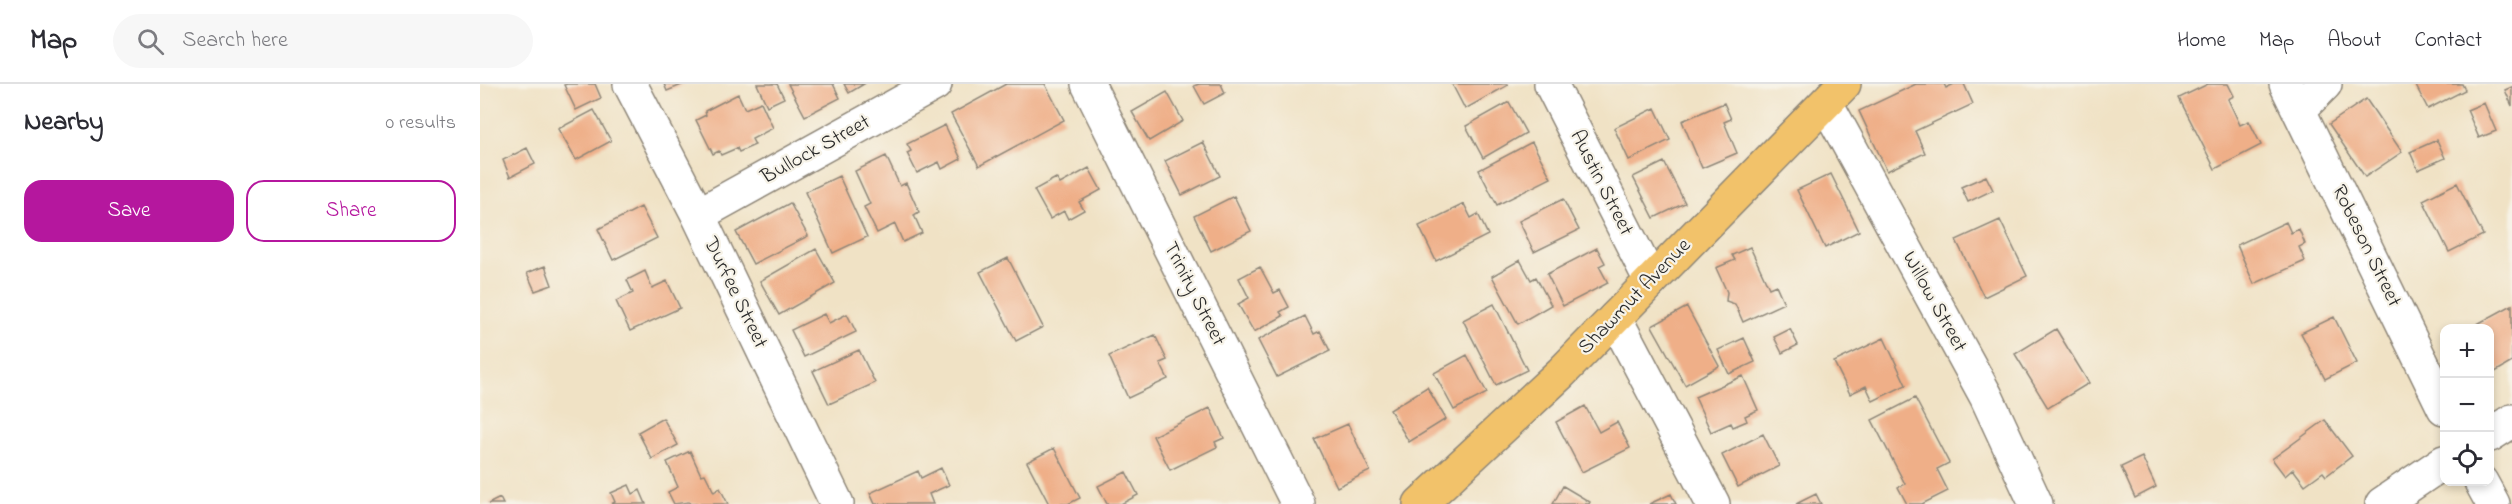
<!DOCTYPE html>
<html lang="en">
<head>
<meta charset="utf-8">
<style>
	body { margin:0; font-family:"Indie Flower",sans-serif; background:#f7f7f7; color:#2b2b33 }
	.controls { position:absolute; right:18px; bottom:18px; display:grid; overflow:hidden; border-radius:12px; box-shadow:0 3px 9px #0003 }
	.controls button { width:54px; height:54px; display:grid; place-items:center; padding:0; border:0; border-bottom:2px solid #e1e1e2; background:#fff; color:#2b2b33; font:30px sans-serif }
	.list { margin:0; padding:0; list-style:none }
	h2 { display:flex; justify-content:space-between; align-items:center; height:78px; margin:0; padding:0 24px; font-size:26px }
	h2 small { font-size:20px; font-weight:400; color:#7c7c81 }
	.actions { display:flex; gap:12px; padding:18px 24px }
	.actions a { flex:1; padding:14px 0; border:2px solid #b5179e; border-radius:18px; text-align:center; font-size:21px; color:#b5179e }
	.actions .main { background:#b5179e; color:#fff }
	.icon { flex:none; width:33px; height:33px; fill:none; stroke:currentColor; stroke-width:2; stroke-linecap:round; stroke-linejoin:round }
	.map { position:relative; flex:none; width:2032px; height:420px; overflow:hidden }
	header { display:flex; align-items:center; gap:36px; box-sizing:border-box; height:84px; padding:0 30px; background:#fff; border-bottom:2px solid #e1e1e2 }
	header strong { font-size:28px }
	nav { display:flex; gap:33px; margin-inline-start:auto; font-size:21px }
	.search { width:420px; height:54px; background:#f7f7f7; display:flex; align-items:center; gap:15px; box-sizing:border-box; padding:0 21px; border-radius:33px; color:#7c7c81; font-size:22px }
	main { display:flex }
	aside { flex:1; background:#fff }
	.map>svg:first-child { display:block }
</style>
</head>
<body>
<header>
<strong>Map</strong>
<div class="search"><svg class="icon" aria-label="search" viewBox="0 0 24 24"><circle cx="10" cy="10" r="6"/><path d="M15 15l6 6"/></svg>Search here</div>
<nav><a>Home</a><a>Map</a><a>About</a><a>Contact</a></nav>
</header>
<main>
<aside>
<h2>Nearby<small>0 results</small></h2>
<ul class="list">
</ul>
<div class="actions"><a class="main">Save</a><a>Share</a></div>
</aside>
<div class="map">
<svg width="2032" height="420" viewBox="0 0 2032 420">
	<rect width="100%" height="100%" fill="#f7f3e8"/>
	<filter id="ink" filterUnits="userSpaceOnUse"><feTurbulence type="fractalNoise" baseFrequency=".0167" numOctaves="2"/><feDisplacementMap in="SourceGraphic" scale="12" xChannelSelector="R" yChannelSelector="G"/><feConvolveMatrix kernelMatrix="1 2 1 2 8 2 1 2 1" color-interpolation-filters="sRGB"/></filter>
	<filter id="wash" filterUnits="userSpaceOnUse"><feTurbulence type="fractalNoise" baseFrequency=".008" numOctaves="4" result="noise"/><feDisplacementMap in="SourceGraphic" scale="24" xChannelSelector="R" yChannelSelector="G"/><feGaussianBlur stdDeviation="1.35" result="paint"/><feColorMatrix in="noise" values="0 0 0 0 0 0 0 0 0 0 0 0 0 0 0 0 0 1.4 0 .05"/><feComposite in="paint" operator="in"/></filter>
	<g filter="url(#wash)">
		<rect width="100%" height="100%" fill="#f0e2c5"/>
		<g id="blocks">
			<path fill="#efaf88" d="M87,0H115L121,14L96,26L84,1Z
				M184,0H204L187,7Z
				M277,0H297L304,14L287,22Z
				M308,0H353L360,14L325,32Z
				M364,0H384L369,9Z
				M526,0H565L584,36L499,82L471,30Z
				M719,0H741L745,9L724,20L714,2Z
				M972,0H1027L1028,1L985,25Z
				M1436,0H1464L1466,4L1474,0H1484L1493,20L1435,47L1445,69L1407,87L1379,27Z
				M1728,0H1748L1754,12L1748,15L1760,41L1769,37L1781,61L1735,85L1699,14Z
				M1935,0H1982L1985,6L1948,25Z
				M2032,3V22L2025,6Z
				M687,8L703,37L669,57L652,28Z
				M258,10L265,25L281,18L293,44L272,55L275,61L259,68L257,64L241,71L239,67L233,70L216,36L226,31L225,27Z
				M1886,15L1922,68L1885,93L1849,40Z
				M1029,18L1046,49L1003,74L986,42Z
				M1244,19L1251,35L1244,38L1257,69L1222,84L1202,37Z
				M2004,19L2016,47L1999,54L1987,26Z
				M1175,24L1190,56L1149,76L1134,44Z
				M114,26L131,57L96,76L78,45Z
				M465,41L481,75L462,85L459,78L437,89L427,69L431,67L427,60Z
				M1957,56L1965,74L1938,86L1930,68Z
				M723,58L740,92L702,111L685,77Z
				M1052,58L1071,94L1017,121L999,86Z
				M47,64L55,80L30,93L23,76Z
				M406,72L420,102L426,99L439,128L434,131L442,149L423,158L415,140L397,149L384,123L390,120L375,87Z
				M1184,78L1205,119L1174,134L1153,93Z
				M609,84L621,106L599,118L604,126L588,135L584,127L570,135L554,106L576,94L580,100Z
				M1351,90L1379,147L1345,164L1317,106Z
				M359,92L387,153L353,169L325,108Z
				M1506,92L1513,106L1488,118L1481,103Z
				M1977,99L2003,151L1969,168L1943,116Z
				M754,112L771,147L731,167L714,132Z
				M1083,115L1099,146L1054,168L1039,137Z
				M310,119L328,152L273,180L256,148Z
				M984,120L991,134L998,130L1008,151L956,177L939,142Z
				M161,123L177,154L133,176L118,145Z
				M1520,136L1547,192L1504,213L1476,156Z
				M1806,138L1811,149L1819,145L1825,160L1819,163L1825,177L1774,200L1757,161Z
				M1270,163L1289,204L1296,201L1304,219L1263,238L1255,220L1246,217L1247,208L1236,184L1255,176L1252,171Z
				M1117,164L1125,179L1119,182L1128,199L1083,222L1067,190Z
				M336,165L355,199L299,231L280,197Z
				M528,174L563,243L536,257L500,188Z
				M1040,176L1051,196L1056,193L1071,221L1038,240L1012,192Z
				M65,182L72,201L55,207L47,189Z
				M780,183L794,209L800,206L809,223L800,228L803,232L774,248L758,220L769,214L759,194Z
				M165,187L172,204L187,197L200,224L150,247L136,217L153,209L147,196Z
				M1014,220L1047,286L1016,301L983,236Z
				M2032,221V278L2010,291V244H1990Z
				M1207,223L1239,282L1205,301L1172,242Z
				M344,230L349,239L367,230L376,248L324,273L311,246Z
				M825,232L834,250L840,247L850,267L797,293L778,256Z
				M1854,233L1877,279L1845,295L1821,249Z
				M1310,245L1318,261L1302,269L1294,253Z
				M1576,245L1609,299L1568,324L1535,270Z
				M675,251L687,276L680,279L688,295L648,314L629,272Z
				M1264,254L1275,278L1249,290L1238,266Z
				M1404,254L1426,301L1393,317L1386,302L1370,310L1354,278Z
				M379,266L395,299L349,320L333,287Z
				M987,271L1007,309L974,326L954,289Z
				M1263,292L1278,326L1265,332L1267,337L1253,343L1251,339L1231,348L1215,313Z
				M947,303L966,335L929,358L910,326Z
				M1435,314L1469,379L1457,385L1468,407L1442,420H1427L1418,403L1425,400L1392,336Z
				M1105,322L1119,348L1137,338L1150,364L1102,388L1076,338Z
				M730,324L744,354L735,358L737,363L690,386L673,352Z
				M183,334L198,361L172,375L158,348Z
				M1845,336L1872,372L1846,392L1843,388L1825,401L1813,385L1805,392L1792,375Z
				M868,340L890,387L857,403L834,355Z
				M1283,350L1299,382L1258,403L1242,371Z
				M574,364L600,414L588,420H569L547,378Z
				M210,367L221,391L225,390L234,408L240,404L248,420H210L209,418L194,420L188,408L198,403L187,378Z
				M1662,373L1676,403L1655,414L1641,383Z
				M461,384L469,401L449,410L453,420H395L390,409L438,387L441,394Z
				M646,388L658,411L641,420H627L618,402Z
				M149,401L153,410L160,406L166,420H131L135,418L131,409Z
				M1083,402L1110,418L1109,420H1073Z
				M1191,410L1196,420H1169Z
				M1336,410L1341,420H1316Z
				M20,414L23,420H8Z"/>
		</g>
	</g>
	<g filter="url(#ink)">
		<use href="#blocks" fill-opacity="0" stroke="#8e8678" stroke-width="1.5"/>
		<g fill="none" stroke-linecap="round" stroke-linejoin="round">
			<defs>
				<path id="minor" d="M150,0L218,131L357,420
					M608,0L818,420
					M1071,0L1171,197
					M1806,0L1964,324
					M1346,19L1506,312L1556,420
					M1819,26L1845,0
					M218,131L455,0
					M1135,234L1233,420
					M2010,351L2032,337
					M2001,398L2013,420
					M1902,420L1964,378"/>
				<path id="major" d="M940,420L1081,289L1364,0"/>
			</defs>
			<use href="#minor" stroke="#8e8678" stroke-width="36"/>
			<use href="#major" stroke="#8e8678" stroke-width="36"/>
			<use href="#minor" stroke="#fff" stroke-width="33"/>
			<use href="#major" stroke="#f2c26a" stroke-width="33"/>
		</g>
	</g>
	<g text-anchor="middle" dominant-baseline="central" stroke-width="4.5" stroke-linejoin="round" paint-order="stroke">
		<g font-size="21" fill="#2b2b2b" stroke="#f7f3e8">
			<text transform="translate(336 66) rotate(-29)">Bullock Street</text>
			<text transform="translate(1121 99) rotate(63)">Austin Street</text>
			<text transform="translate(1886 162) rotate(64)">Robeson Street</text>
			<text transform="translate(255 209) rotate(64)">Durfee Street</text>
			<text transform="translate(714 210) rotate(63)">Trinity Street</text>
			<text transform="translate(1155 213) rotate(-46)">Shawmut Avenue</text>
			<text transform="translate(1454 218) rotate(61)">Willow Street</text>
		</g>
	</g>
</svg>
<div class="controls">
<button>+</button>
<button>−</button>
<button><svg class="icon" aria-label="locate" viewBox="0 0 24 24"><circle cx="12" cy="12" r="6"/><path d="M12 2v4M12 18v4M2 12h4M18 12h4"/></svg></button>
</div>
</div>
</main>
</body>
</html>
